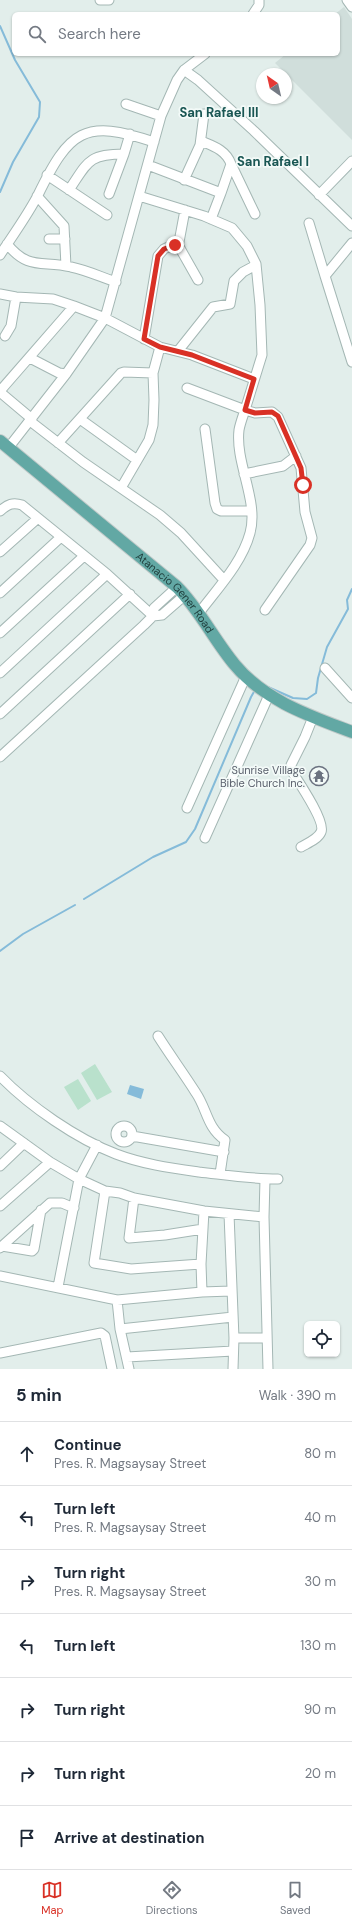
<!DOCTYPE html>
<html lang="en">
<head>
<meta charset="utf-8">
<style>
	body { margin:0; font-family:"DM Sans",sans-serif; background:#f6f6f7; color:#1f2937 }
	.controls { position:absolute; right:12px; bottom:12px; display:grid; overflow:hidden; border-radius:6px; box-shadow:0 1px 3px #0004 }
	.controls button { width:36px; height:36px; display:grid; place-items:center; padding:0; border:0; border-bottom:1px solid #e0e1e3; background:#fff; color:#1f2937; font:20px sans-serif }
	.compass { position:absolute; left:256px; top:68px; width:36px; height:36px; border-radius:50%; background:#fff; box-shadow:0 1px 3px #0004; rotate:326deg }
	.stop { position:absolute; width:12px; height:12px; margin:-9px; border:3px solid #d93025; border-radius:50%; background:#fff }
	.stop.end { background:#d93025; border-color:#fff; box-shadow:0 1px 4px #0008 }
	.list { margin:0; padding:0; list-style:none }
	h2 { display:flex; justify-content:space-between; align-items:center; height:52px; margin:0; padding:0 16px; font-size:17px }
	h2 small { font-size:13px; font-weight:400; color:#747a83 }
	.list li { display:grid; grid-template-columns:26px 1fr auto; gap:12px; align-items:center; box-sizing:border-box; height:64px; padding:0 16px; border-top:1px solid #e0e1e3 }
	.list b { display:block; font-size:15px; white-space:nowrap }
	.list p { margin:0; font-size:13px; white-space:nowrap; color:#747a83 }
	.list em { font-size:13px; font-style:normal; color:#747a83 }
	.icon { flex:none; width:22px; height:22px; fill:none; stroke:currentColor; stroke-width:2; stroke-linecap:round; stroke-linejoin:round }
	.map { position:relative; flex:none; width:352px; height:1369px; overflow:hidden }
	.search { position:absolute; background:#fff; box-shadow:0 1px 3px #0004; left:12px; right:12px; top:12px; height:44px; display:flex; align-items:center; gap:10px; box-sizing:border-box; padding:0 14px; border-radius:6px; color:#747a83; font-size:15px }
	.sheet { height:500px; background:#fff }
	nav { display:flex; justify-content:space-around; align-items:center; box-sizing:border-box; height:56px; border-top:1px solid #e0e1e3; background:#fff; font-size:11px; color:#747a83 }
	nav a { display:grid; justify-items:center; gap:2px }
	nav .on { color:#d93025 }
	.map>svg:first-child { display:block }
</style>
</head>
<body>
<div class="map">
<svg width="352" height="1369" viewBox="0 0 352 1369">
	<rect width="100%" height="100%" fill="#e2eeeb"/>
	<path fill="#d0dedb" d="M344,7L352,19V140L275,63L286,54H338V14H335Z"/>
	<path fill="#b9e1cc" d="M95,1064L112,1092L97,1100L81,1073Z
		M78,1079L91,1101L78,1110L64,1087Z"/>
	<path fill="#85bbd9" d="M130,1085L144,1089L141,1099L127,1094Z"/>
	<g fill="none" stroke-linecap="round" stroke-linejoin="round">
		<path stroke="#85bbd9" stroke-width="2" d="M0,26L15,60L40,102L39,117L13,162L0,192
			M268,687L293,698L307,699L316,693L318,678L327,647L348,609L347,600L352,589
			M84,899L153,857L186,842L195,829L251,697L255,690
			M0,951L23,934L75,905"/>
		<defs>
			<path id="minor" d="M100,0H109
				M347,0L352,7
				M253,14L259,5V0
				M184,70L198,80L254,131L352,226
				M126,104L161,116
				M201,141C213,146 226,150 231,164L221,193
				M231,164L255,214
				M148,165L221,193L211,219
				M47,175L107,215
				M184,180L200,145L204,114
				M69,190C88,162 88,154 124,154
				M109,194L124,154L130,134
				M319,195L352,161
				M37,196L64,226L66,266
				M139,196L204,216L232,228L247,246L256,264L260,305L262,355L245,410L255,413L272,412L278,417L301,468L305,512L312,538L310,545L265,610
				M309,223L325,276
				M49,239H65
				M177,243L198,280
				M352,243L325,276L352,362
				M7,244C29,271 42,260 71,267C86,270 101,277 116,282
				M0,255C13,235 27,216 38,195C69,131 84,118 154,142
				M0,294L16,297L53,299L74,306L105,318L160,347L192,355L254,379
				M5,336L11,326L16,297
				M144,339L158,256L164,249L179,242L185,210
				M178,351L213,307L230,304L234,281L243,272L256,265
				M30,358L59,373L66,374
				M187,388L245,410C243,416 240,424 239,430C235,463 259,501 250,533C242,563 217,589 199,613
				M32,419L1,393L0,391L74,306
				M80,419L137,460
				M30,421L83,462L160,515L181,533L224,580
				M205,429L215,503L217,509L221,511H251
				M58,443L121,373L124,372L153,373
				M9,447L66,374L105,318L161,116L177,80L184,70L205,54
				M244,474L283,466L296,456
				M121,488L149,440L153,425L154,400L153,373L160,347
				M0,511C8,504 13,502 22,505L107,574L153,616
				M0,552L37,519
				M0,593L61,537
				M153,616L162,615L185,595
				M0,633L84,556
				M325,668L352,698
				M0,673L107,574
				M0,714L130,594
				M0,757L144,625L153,616L154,608L177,587
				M187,808L246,676
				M205,838L269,695
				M301,847C308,843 318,839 321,832C326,822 298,781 291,770V765L305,737L313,717
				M158,1036C170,1055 184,1074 196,1093C207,1109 207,1128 225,1140L220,1174
				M0,1076C29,1106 77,1139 116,1154C142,1164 171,1168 199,1172C226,1175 251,1179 278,1179
				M0,1126L50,1162L79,1179L105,1191L120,1193L134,1198L204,1211L264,1217
				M116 1134a8 8 0 1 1 16 0a8 8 0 1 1-16 0Z
				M132,1136L224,1152
				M0,1166L24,1143
				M265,1179L264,1217L268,1369
				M105,1191L94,1263L131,1269L201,1264
				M134,1198L129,1238L165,1235L203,1229
				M0,1206L50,1162
				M229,1214L234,1338L233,1369
				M2,1246L32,1251L34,1249L41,1210
				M0,1248L50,1203H62L74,1208
				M0,1276L117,1300L202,1292L231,1291
				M58,1287L79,1179L97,1145
				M202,1292L201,1264L204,1211
				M117,1300L120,1329L129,1369
				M120,1329L233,1317
				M234,1338H267
				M0,1353L101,1333L105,1336L112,1369
				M127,1357L233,1351"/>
			<g id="major">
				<path id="s1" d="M0,441L177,587C200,610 214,640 235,665C265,701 310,716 352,732"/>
			</g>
		</defs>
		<use href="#minor" stroke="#a4b7b4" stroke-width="11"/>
		<use href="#major" stroke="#c1cac9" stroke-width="14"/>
		<use href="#minor" stroke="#fff" stroke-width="9"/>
		<use href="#major" stroke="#62a8a4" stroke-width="12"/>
	</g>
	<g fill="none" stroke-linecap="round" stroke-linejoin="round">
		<path stroke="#d93025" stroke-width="5" d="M175,245L164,249L158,256L144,339L160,347L192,355L254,379L245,410L255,413L272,412L278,416L301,468L303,485"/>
	</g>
	<defs>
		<symbol id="temple-ring" viewBox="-11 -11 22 22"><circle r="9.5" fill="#f3faf8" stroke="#6b7280" stroke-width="1.5"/><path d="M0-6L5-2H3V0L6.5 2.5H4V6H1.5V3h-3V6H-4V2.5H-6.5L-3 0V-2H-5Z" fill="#6b7280"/></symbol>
	</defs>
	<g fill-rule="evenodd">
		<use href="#temple-ring" x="308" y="765" width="22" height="22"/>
	</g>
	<g text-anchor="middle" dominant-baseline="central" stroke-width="3.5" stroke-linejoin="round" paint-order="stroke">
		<g font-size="11" fill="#20413f" stroke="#f3faf8">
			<text stroke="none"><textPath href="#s1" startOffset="232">Atanacio Gener Road</textPath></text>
		</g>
		<g font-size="11" fill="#5b616d" stroke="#f3faf8" text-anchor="end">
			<text x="305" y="770">Sunrise Village<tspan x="305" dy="13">Bible Church Inc.</tspan></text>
		</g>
		<g font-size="13" font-weight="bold" fill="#195653" stroke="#f3faf8">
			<text x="219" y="112">San Rafael III</text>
			<text x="273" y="161">San Rafael I</text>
		</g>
	</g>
</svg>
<div class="controls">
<button><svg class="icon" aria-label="locate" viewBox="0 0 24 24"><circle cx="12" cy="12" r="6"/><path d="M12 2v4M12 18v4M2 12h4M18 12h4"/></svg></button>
</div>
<svg class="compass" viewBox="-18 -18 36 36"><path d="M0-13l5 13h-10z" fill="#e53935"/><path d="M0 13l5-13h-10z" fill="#747a83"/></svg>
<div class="stop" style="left:303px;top:485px"></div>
<div class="stop end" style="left:175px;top:245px"></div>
<div class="search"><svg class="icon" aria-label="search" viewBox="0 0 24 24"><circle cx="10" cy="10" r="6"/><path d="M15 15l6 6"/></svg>Search here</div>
</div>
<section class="sheet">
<h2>5 min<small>Walk · 390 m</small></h2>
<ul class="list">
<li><svg class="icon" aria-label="ahead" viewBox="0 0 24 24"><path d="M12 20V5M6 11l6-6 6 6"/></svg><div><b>Continue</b><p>Pres. R. Magsaysay Street</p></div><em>80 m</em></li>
<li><svg class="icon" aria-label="left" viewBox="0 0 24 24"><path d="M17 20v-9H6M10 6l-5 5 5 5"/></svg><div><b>Turn left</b><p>Pres. R. Magsaysay Street</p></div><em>40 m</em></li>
<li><svg class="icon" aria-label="right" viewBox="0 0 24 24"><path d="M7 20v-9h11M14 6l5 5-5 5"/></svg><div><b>Turn right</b><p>Pres. R. Magsaysay Street</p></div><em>30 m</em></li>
<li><svg class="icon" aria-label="left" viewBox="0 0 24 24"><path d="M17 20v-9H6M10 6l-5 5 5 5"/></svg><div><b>Turn left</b></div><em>130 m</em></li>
<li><svg class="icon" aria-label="right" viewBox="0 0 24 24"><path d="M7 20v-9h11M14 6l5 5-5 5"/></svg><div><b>Turn right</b></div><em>90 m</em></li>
<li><svg class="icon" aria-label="right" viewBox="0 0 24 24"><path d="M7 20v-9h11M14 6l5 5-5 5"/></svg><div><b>Turn right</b></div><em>20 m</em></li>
<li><svg class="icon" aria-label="arrive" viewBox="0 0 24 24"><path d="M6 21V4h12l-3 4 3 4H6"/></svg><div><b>Arrive at destination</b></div></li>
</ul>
</section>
<nav>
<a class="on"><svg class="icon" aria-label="map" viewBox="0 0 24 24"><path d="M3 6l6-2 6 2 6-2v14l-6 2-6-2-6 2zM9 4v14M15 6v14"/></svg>Map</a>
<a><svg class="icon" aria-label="directions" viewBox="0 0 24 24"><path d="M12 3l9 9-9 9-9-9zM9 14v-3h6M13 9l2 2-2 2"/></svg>Directions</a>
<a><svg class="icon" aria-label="saved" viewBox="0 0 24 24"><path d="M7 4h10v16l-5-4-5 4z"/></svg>Saved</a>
</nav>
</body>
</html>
